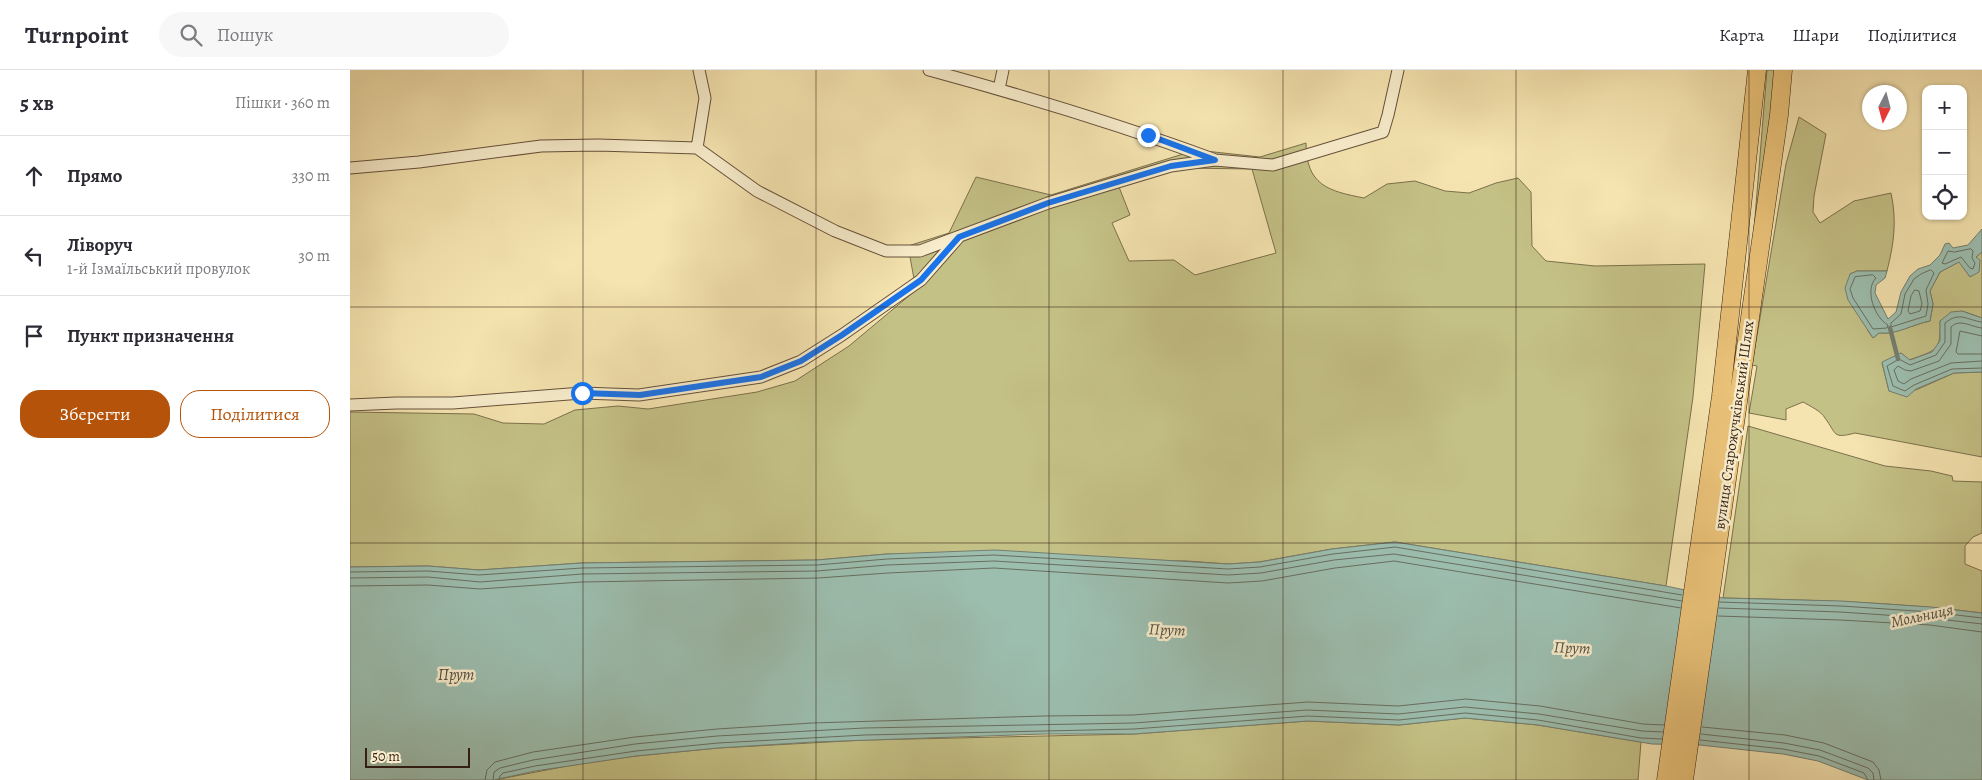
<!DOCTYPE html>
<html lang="uk">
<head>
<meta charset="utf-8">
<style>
	body { margin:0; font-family:Alegreya,serif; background:#f7f7f7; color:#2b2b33 }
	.controls { position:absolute; right:15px; top:15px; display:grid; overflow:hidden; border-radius:10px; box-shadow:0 1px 4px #0004 }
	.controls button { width:45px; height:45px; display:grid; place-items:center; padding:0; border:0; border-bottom:1px solid #e1e1e2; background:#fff; color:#2b2b33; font:25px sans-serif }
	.compass { position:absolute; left:1512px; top:15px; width:45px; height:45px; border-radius:50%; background:#fff; box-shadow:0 1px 4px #0004; rotate:186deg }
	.scale { position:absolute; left:15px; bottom:12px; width:105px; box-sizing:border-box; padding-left:5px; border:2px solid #351f12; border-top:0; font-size:14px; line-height:18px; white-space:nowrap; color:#351f12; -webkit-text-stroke:4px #f8edcc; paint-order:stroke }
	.stop { position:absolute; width:15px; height:15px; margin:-11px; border:4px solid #1a73e8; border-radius:50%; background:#fff }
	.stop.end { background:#1a73e8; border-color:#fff; box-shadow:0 1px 5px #0008 }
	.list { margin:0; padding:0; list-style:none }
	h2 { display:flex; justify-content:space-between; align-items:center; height:65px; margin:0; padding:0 20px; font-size:21px }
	h2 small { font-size:16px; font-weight:400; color:#7c7c81 }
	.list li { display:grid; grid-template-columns:32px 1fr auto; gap:15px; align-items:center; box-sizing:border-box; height:80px; padding:0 20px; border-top:1px solid #e1e1e2 }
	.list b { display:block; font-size:19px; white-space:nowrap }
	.list p { margin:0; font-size:16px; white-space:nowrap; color:#7c7c81 }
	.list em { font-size:16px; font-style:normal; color:#7c7c81 }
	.actions { display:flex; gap:10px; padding:15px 20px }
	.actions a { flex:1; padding:11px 0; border:1px solid #b45309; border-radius:20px; text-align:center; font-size:18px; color:#b45309 }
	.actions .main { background:#b45309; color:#fff }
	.icon { flex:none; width:28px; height:28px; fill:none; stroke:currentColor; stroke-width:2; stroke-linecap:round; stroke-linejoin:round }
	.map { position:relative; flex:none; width:1632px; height:710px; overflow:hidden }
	header { display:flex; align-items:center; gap:30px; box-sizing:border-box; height:70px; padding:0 25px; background:#fff; border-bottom:1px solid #e1e1e2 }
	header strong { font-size:24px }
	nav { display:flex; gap:28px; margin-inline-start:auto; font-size:18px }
	.search { width:350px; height:45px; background:#f7f7f7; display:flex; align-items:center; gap:12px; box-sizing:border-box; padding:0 18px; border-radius:28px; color:#7c7c81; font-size:19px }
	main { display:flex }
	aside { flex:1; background:#fff }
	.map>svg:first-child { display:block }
</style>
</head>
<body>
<header>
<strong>Turnpoint</strong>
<div class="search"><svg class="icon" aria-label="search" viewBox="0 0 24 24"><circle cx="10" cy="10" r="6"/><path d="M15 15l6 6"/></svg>Пошук</div>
<nav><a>Карта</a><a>Шари</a><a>Поділитися</a></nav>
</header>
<main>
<aside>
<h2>5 хв<small>Пішки · 360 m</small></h2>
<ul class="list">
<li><svg class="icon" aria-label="ahead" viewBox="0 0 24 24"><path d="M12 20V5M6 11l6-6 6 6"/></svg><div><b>Прямо</b></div><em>330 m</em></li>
<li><svg class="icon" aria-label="left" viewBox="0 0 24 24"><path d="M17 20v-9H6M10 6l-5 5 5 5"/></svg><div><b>Ліворуч</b><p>1-й Ізмаїльський провулок</p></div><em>30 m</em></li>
<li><svg class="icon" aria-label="arrive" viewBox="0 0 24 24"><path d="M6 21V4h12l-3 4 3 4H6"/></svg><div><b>Пункт призначення</b></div></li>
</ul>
<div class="actions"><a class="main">Зберегти</a><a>Поділитися</a></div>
</aside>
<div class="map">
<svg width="1632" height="710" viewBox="0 0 1632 710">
	<rect width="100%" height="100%" fill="#f5e4b0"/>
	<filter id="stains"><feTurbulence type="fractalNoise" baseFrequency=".004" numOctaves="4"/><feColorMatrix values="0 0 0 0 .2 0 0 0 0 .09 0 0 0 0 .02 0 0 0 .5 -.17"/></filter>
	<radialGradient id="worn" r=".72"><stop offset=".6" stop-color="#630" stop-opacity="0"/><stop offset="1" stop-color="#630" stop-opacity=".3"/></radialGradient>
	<path fill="#c4c186" stroke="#7c704c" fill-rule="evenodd" d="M1417,0H1439L1399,221Z
		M1449,47L1476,64L1464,126L1463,142L1470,153L1504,131L1541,123C1547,151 1544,173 1537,201H1507L1500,204L1518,261L1523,268L1529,263C1546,265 1563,254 1580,251L1583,234L1580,221L1590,202L1610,191L1620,207L1626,187L1632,182V248L1612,241L1590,251C1591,281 1587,280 1559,290L1551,283L1532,293L1539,321L1566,320L1604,303L1632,302V387L1505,363C1482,369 1487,364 1475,348C1471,341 1460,336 1453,332L1436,339V350L1399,343L1407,296L1402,295L1436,94Z
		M956,73C956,115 978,121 1014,128L1037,114L1065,111L1095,121L1119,123L1146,113L1168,108L1181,122L1182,176L1196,191L1245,196L1355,194L1343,327L1316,516L1045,472L982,479L909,492L878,494L837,491L537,484L467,490L232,493L129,500L78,496L0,497V342L124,344L153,353L194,354L225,340L268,336L298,339L407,322L445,311L499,276L566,220L558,176L599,163L626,107L701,125L846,80L910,87ZM832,98L902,99L926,183L845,205L824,190L779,191L762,153L780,145L769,117Z
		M1398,356L1535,396L1581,401L1602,406L1603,411L1632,412V463L1623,467L1615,476V494L1632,501V543C1546,532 1460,530 1373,528Z
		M1115,648L1188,655L1291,672L1288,710H144L233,693L286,686L368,678L515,670L784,664L958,651L1049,655Z"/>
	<path fill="#9cbeaf" stroke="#737e70" d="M1632,159V182L1626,187L1630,190L1629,202L1620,207L1609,192L1590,202L1580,221L1583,234L1580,251C1563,254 1547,265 1529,263L1523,268L1498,230L1495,218L1500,204L1507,201H1537L1535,208L1526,215L1525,223L1538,249L1546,242L1551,222L1560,206L1568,199L1580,195L1590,185L1595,174L1599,173L1603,178L1618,175Z
		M1612,241L1632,248V302L1604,303L1566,319L1557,327L1539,321L1532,292L1551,283L1560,290L1582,282L1590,271V251L1601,242Z
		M1045,472L1316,516L1373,528L1491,531L1581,537L1632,543V710H1518L1468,691L1433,684L1350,675L1302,674L1188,655L1115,648L1049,655L958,651L784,664H694L463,672L368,678L286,686L185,701L144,710H0V497L78,496L129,500L232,493L467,490L537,484L645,480L878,494L910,492L982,479Z"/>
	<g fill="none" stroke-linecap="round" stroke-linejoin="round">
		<path stroke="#686e60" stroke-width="1" d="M1621,179L1623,181L1622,188L1625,193L1623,199L1620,198L1611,187L1595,194L1592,193L1598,181L1604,182Z
			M1581,200L1584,203L1576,220L1578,234L1576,246L1541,257V253L1551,244L1555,224L1564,209L1571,204Z
			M1523,205L1526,208C1514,220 1525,248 1538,255L1537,258L1523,259L1503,228L1500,219L1505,207Z
			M1565,220L1569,221L1572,234L1570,241L1560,244L1558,241L1561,226Z
			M1632,252C1616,250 1610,241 1595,253V272L1586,285L1560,295L1549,289L1537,296L1543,316L1555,321L1564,315L1602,299L1632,298
			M1632,258C1621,257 1610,248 1601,257V274L1589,291L1561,301L1555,300L1548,296L1544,300L1548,311L1554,314L1561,309L1601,293L1632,291
			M1632,266L1610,261L1606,282L1608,284H1632
			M0,502L78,501L129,505L232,498L467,495L537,489L644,485L878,499L910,497L983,484L1045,477L1332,525
			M0,508L78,507L130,512L232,504L467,501L537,495L644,491L878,505L911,503L984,490L1044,484L1332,531
			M0,516L78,515L130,519L232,512L468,508L538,503L644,498L878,513L912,511L985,498L1044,491L1331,538
			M1369,532L1491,536L1581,542L1632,548
			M1369,538L1490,542L1580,548L1632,554
			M1368,546L1490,550L1580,555L1632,562
			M1352,657L1435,665L1474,673L1523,692L1529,700L1531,710
			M1351,664L1434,673L1470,680L1518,698L1523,703L1524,710
			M1350,670L1433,679L1469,686L1514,703L1518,710
			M135,710L137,700L145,692L183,682L285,667L367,659L462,653L694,646L783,645L958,632L1048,636L1116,629L1190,636L1293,654L1314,655
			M143,710L144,702L150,698L183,690L285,674L367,666L514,658L784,653L957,640L1048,644L1115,637L1189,644L1292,661L1313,662
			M149,710L150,706L153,703L185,696L286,681L368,673L515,665L784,659L958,646L1049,650L1115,643L1188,650L1291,668L1312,669"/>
		<path stroke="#737e70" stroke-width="4.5" d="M1540,258L1548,289"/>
		<defs>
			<path id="minor" d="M579,0C675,26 770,55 863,89
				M649,19L653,0
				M347,78L355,28L349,0
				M0,98L69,92L191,76L248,75L347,78L407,121L485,161L536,181H570L698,133L821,96L865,90L923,95L1033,62L1038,45L1048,0
				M0,335L46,333H103L232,323L289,325L411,307L451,291L492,265L571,210L608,168"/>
			<path id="primary" d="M1316,710L1371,326L1407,0
				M1334,710L1429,45L1433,0"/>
		</defs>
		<use href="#minor" stroke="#65503a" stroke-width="13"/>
		<use href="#primary" stroke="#351f12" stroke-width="19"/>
		<use href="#minor" stroke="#f8edcc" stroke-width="11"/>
		<use href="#primary" stroke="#eac278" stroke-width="18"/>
	</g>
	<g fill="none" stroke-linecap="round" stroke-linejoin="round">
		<path stroke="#1a73e8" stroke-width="6" d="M232,323L290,325L411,307L451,291L492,265L571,210L609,167L698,133L821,96L865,90L798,65"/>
	</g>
	<path fill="none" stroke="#351f12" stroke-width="1" stroke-opacity="0.55" d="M233,0V710M466,0V710M699,0V710M933,0V710M1166,0V710M1399,0V710M0,237H1632M0,473H1632"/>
	<g text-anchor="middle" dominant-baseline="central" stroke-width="5" stroke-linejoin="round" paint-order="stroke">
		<g font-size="15" fill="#351f12" stroke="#f8edcc">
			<text transform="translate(1384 355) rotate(-82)">вулиця Старожучківський Шлях</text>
		</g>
		<g font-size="16" font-style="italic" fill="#544f41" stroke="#f8edcc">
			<text transform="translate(1572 546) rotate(-12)">Мольниця</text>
			<text transform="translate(817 560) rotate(2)">Прут</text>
			<text transform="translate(1222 578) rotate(2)">Прут</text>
			<text x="106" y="605">Прут</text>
		</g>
	</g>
	<rect width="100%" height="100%" filter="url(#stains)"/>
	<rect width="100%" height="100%" fill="url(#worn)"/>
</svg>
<div class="controls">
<button>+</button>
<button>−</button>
<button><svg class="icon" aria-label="locate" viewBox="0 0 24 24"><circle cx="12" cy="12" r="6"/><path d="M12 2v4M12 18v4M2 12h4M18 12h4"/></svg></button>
</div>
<svg class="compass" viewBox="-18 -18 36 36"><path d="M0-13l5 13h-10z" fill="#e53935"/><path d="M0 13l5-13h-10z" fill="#7c7c81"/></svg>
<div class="scale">50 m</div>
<div class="stop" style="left:232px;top:323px"></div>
<div class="stop end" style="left:798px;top:65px"></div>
</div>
</main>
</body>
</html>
